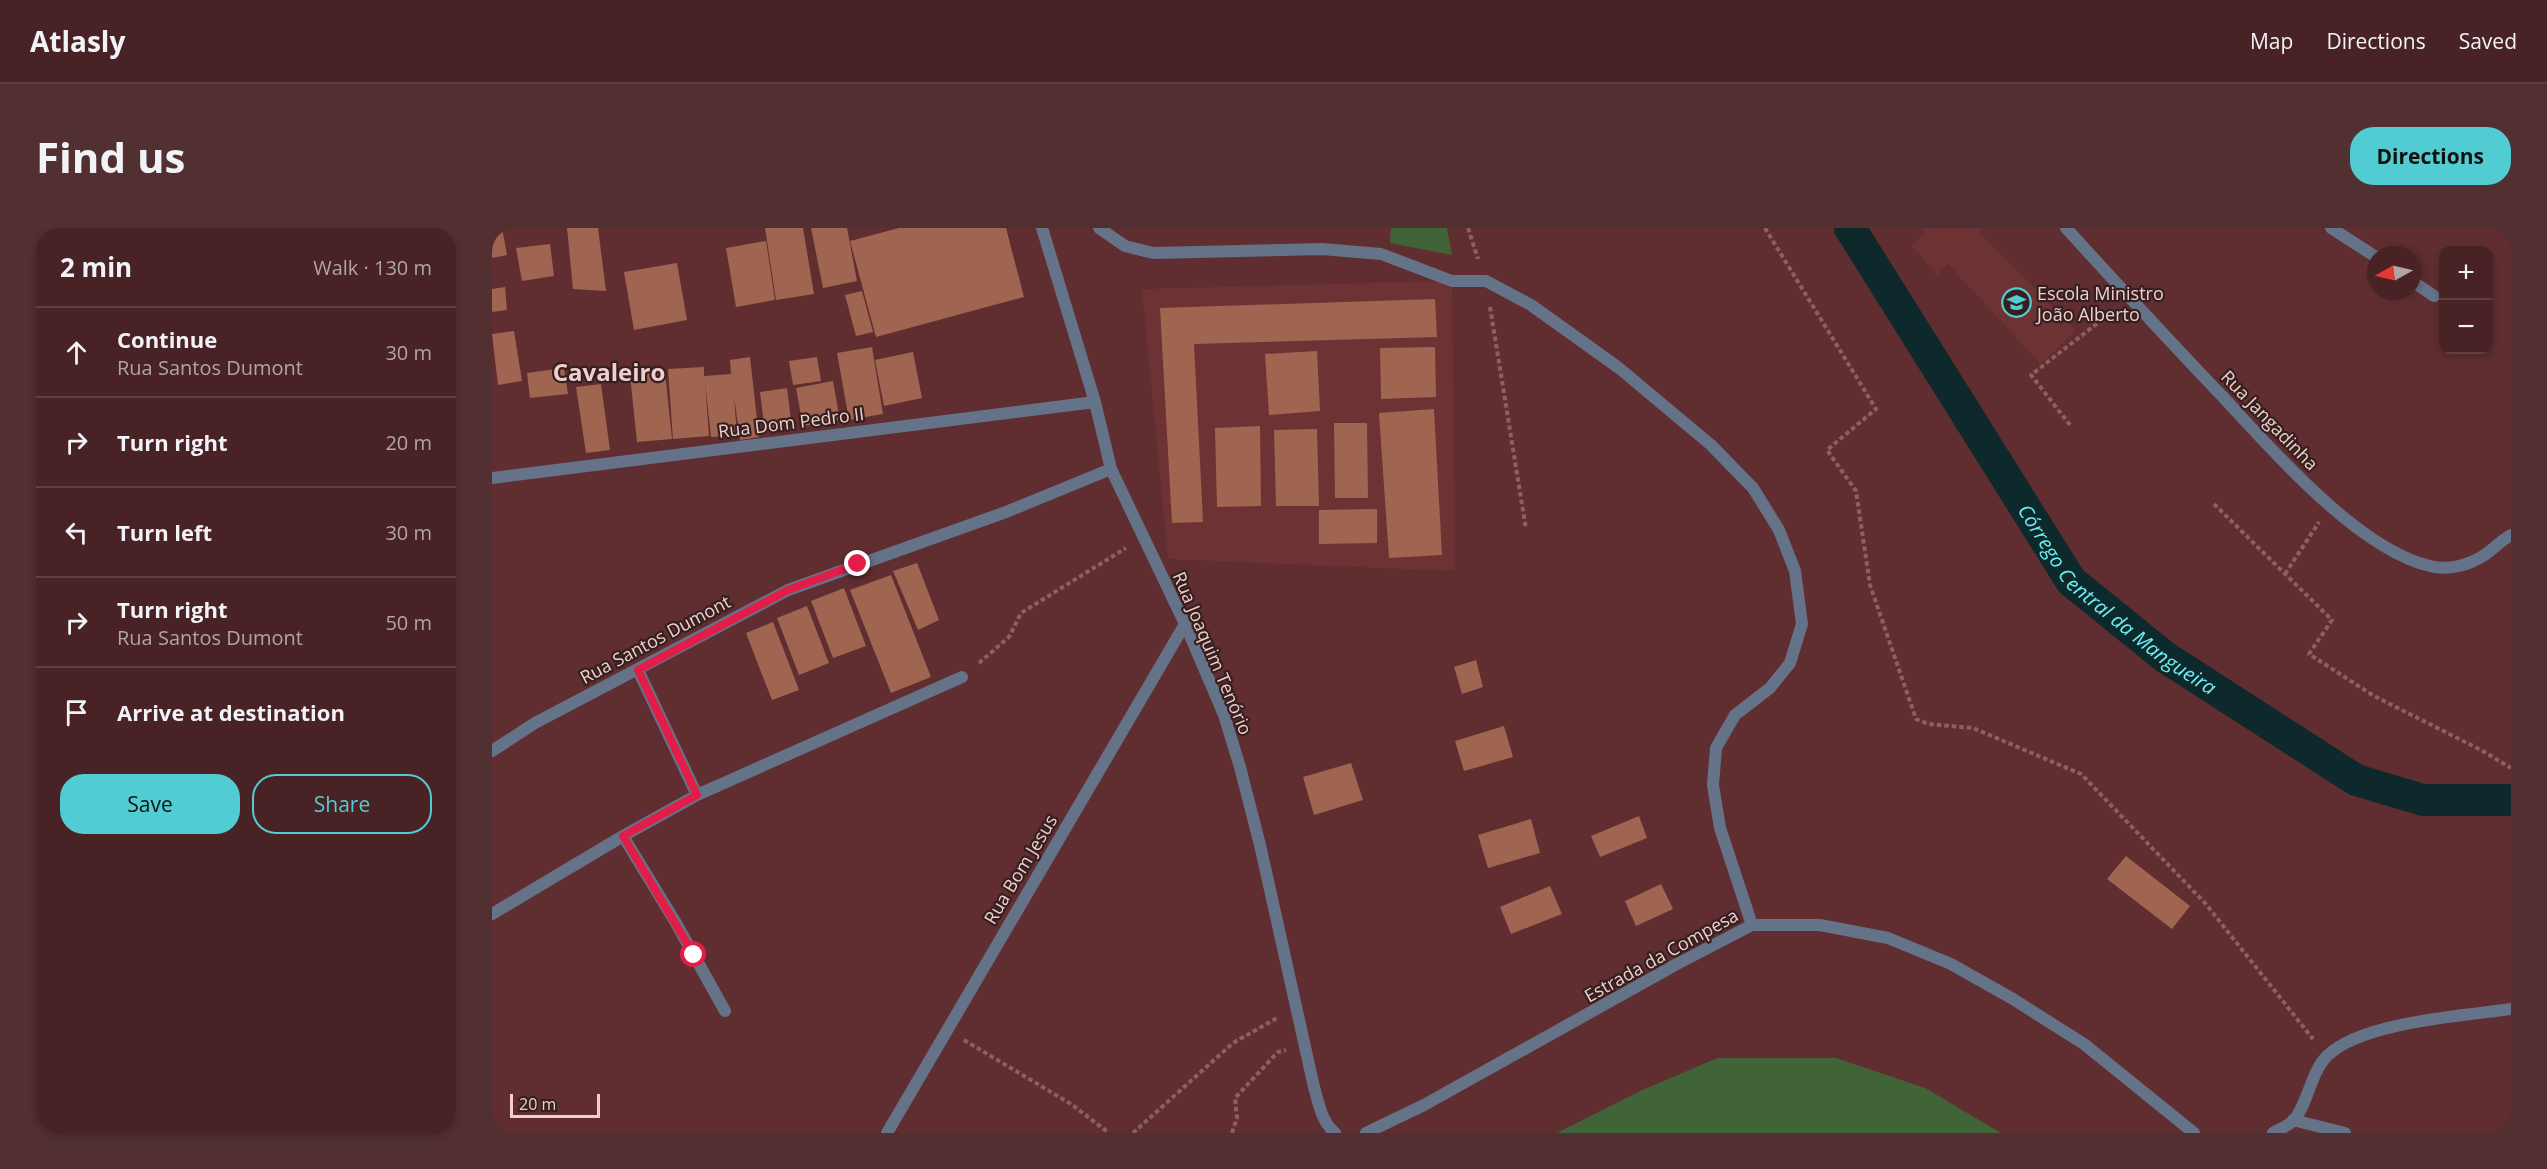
<!DOCTYPE html>
<html lang="en">
<head>
<meta charset="utf-8">
<style>
	body { margin:0; font-family:"Open Sans",sans-serif; background:#522f31; color:#f1f3f6 }
	.controls { position:absolute; right:18px; top:18px; display:grid; overflow:hidden; border-radius:12px; box-shadow:0 3px 9px #0003 }
	.controls button { width:54px; height:54px; display:grid; place-items:center; padding:0; border:0; border-bottom:2px solid #603f41; background:#482224; color:#f1f3f6; font:30px sans-serif }
	.compass { position:absolute; left:1875px; top:18px; width:54px; height:54px; border-radius:50%; background:#482224; box-shadow:0 3px 9px #0003; rotate:262deg }
	.scale { position:absolute; left:18px; bottom:15px; width:90px; box-sizing:border-box; padding-left:6px; border:3px solid #efcfce; border-top:0; font-size:16px; line-height:21px; white-space:nowrap; color:#efcfce; -webkit-text-stroke:4px #361f1f; paint-order:stroke }
	.stop { position:absolute; width:18px; height:18px; margin:-14px; border:4px solid #e11d48; border-radius:50%; background:#fff }
	.stop.end { background:#e11d48; border-color:#fff; box-shadow:0 2px 6px #0008 }
	.list { margin:0; padding:0; list-style:none }
	h2 { display:flex; justify-content:space-between; align-items:center; height:78px; margin:0; padding:0 24px; font-size:26px }
	h2 small { font-size:20px; font-weight:400; color:#b1a4a6 }
	.list li { display:grid; grid-template-columns:39px 1fr auto; gap:18px; align-items:center; box-sizing:border-box; height:90px; padding:0 24px; border-top:2px solid #603f41 }
	.list b { display:block; font-size:22px; white-space:nowrap }
	.list p { margin:0; font-size:20px; white-space:nowrap; color:#b1a4a6 }
	.list em { font-size:20px; font-style:normal; color:#b1a4a6 }
	.actions { display:flex; gap:12px; padding:18px 24px }
	.actions a { flex:1; padding:14px 0; border:2px solid #51ccd2; border-radius:24px; text-align:center; font-size:21px; color:#51ccd2 }
	.actions .main { background:#51ccd2; color:#111 }
	.icon { flex:none; width:33px; height:33px; fill:none; stroke:currentColor; stroke-width:2; stroke-linecap:round; stroke-linejoin:round }
	.map { position:relative; flex:none; width:2019px; height:905px; overflow:hidden; border-radius:24px }
	header { display:flex; align-items:center; gap:36px; box-sizing:border-box; height:84px; padding:0 30px; background:#482224; border-bottom:2px solid #603f41 }
	header strong { font-size:28px }
	nav { display:flex; gap:33px; margin-inline-start:auto; font-size:21px }
	.intro { display:flex; align-items:center; justify-content:space-between; box-sizing:border-box; height:144px; padding:0 36px }
	h1 { margin:0; font-size:42px }
	.button { padding:15px 27px; border-radius:24px; background:#51ccd2; color:#111; font-size:21px; font-weight:700 }
	main { display:flex; gap:36px; padding:0 36px }
	aside { flex:1; background:#482224; border-radius:24px; box-shadow:0 3px 9px #0003 }
	.map>svg:first-child { display:block }
</style>
</head>
<body>
<header>
<strong>Atlasly</strong>
<nav><a>Map</a><a>Directions</a><a>Saved</a></nav>
</header>
<div class="intro"><h1>Find us</h1><a class="button">Directions</a></div>
<main>
<aside>
<h2>2 min<small>Walk · 130 m</small></h2>
<ul class="list">
<li><svg class="icon" aria-label="ahead" viewBox="0 0 24 24"><path d="M12 20V5M6 11l6-6 6 6"/></svg><div><b>Continue</b><p>Rua Santos Dumont</p></div><em>30 m</em></li>
<li><svg class="icon" aria-label="right" viewBox="0 0 24 24"><path d="M7 20v-9h11M14 6l5 5-5 5"/></svg><div><b>Turn right</b></div><em>20 m</em></li>
<li><svg class="icon" aria-label="left" viewBox="0 0 24 24"><path d="M17 20v-9H6M10 6l-5 5 5 5"/></svg><div><b>Turn left</b></div><em>30 m</em></li>
<li><svg class="icon" aria-label="right" viewBox="0 0 24 24"><path d="M7 20v-9h11M14 6l5 5-5 5"/></svg><div><b>Turn right</b><p>Rua Santos Dumont</p></div><em>50 m</em></li>
<li><svg class="icon" aria-label="arrive" viewBox="0 0 24 24"><path d="M6 21V4h12l-3 4 3 4H6"/></svg><div><b>Arrive at destination</b></div></li>
</ul>
<div class="actions"><a class="main">Save</a><a>Share</a></div>
</aside>
<div class="map">
<svg width="2019" height="905" viewBox="0 0 2019 905">
	<rect width="100%" height="100%" fill="#602e30"/>
	<path fill="#6d3334" d="M1428,0H1492L1486,4L1583,102L1549,136L1456,36L1445,47L1420,18L1432,5Z
		M960,53L963,343L676,331L650,61Z"/>
	<path fill="#406438" d="M899,0H955L960,27L898,15Z
		M1226,830H1344L1433,860L1509,905H1065L1150,862Z"/>
	<g fill="none" stroke-linecap="round" stroke-linejoin="round">
		<path stroke="#0e292b" stroke-width="32" id="s1" d="M1358,0L1579,353L1673,429L1864,552L1931,572H2019"/>
	</g>
	<path fill="#a06550" d="M0,0H10L15,27L0,30Z
		M75,0H106L114,63L81,61Z
		M273,0H311L322,66L284,72Z
		M319,0H355L365,53L331,60Z
		M407,0H514L532,69L384,109L358,13Z
		M274,13L283,72L244,79L234,20Z
		M58,16L62,48L30,53L24,20Z
		M185,35L195,92L142,102L132,44Z
		M13,59L15,82L0,84V61Z
		M370,63L381,104L364,108L353,67Z
		M943,71L945,109L702,116L711,294L680,295L668,80Z
		M22,103L30,153L6,157L0,106Z
		M380,119L391,186L357,192L345,125Z
		M943,119L944,169L889,171L888,120Z
		M825,123L828,183L777,187L773,126Z
		M421,124L430,170L392,178L383,132Z
		M258,129L267,209L248,212L242,168L245,207L219,209L213,154L217,208L181,211L176,141L212,139V148L239,146L238,132Z
		M325,129L329,153L301,157L297,133Z
		M72,140L76,166L38,170L35,145Z
		M173,144L180,211L145,214L138,147Z
		M341,153L348,192L311,198L304,160Z
		M109,156L118,222L94,225L84,159Z
		M295,160L300,200L273,204L268,164Z
		M942,181L950,327L897,330L887,185Z
		M842,195H875L876,270H843Z
		M768,198L769,278L725,279L723,200Z
		M825,201L827,278H784L782,202Z
		M885,281V315L827,316V282Z
		M425,335L447,392L426,402L401,343Z
		M399,347L439,449L399,465L358,362Z
		M352,360L374,418L341,430L319,373Z
		M315,378L337,435L307,447L285,390Z
		M281,394L307,462L280,472L254,405Z
		M984,432L991,459L970,466L962,439Z
		M1012,498L1021,529L972,543L963,513Z
		M859,535L871,572L822,587L811,549Z
		M1147,588L1155,610L1108,629L1099,608Z
		M1039,591L1048,625L996,640L986,607Z
		M1634,628L1698,678L1680,701L1615,651Z
		M1169,656L1181,681L1144,698L1133,673Z
		M1058,658L1070,686L1019,706L1008,679Z"/>
	<g fill="none" stroke-linecap="round" stroke-linejoin="round">
		<path stroke="#8c5f60" stroke-width="4" stroke-dasharray="4.5 3" stroke-linecap="butt" d="M976,0L986,31
			M1273,0L1384,181L1335,222L1364,263L1378,357L1424,491L1436,496L1481,500L1589,546L1713,675L1821,811
			M998,79L1034,301
			M1578,197L1539,147L1621,83
			M1722,276L1840,392L1817,426L1882,468L1989,522L2019,540
			M1793,346L1827,294
			M487,435L517,409L529,385L634,320
			M472,812L579,876L617,905
			M641,905L741,815L785,790
			M740,905L745,890L743,870L786,824L794,822"/>
		<path stroke="#657388" stroke-width="12" d="M550,0L603,174L619,241L693,396L732,487L748,539L768,617L822,859C827,876 829,893 843,905
			M607,0L633,18L661,25L830,21L889,26L960,53H994L1039,77L1127,140L1219,217L1261,260L1287,302L1303,343L1310,396L1298,435L1278,460L1243,487L1224,520L1221,557L1228,600L1260,697
			M1574,0C1626,57 1678,114 1732,170C1781,223 1867,322 1938,338C1956,343 1978,337 1994,326C2003,320 2009,312 2019,307
			M1839,0L1884,29
			M1920,53L1942,68
			M0,250L603,174
			M146,442L205,567
			M0,523L43,495L296,362L514,284L619,241
			M131,608L184,695L233,783
			M0,686L131,608L205,567L470,449
			M1801,892L1853,905
			M395,905L693,396
			M874,905L932,877L1185,736L1260,697H1328L1396,710L1459,736L1521,771L1592,816L1702,905
			M1781,905C1787,901 1796,898 1801,893C1816,877 1818,845 1835,828C1869,794 1971,788 2019,781"/>
	</g>
	<g fill="none" stroke-linecap="round" stroke-linejoin="round">
		<path stroke="#e11d48" stroke-width="8" d="M202,727L131,608L205,567L146,442L296,362L366,336"/>
	</g>
	<defs>
		<symbol id="school-ring" viewBox="-11 -11 22 22"><circle r="9.5" fill="#361f1f" stroke="#51ccd2" stroke-width="1.5"/><path d="M0-5L7-2L0 1L-7-2ZM-4 1L0 2.5L4 1V4Q0 6-4 4Z" fill="#51ccd2"/></symbol>
	</defs>
	<g fill-rule="evenodd">
		<use href="#school-ring" x="1508" y="58" width="33" height="33"/>
	</g>
	<g text-anchor="middle" dominant-baseline="central" stroke-width="4.5" stroke-linejoin="round" paint-order="stroke">
		<g font-size="18" fill="#efcfce" stroke="#361f1f" text-anchor="start">
			<text x="1545" y="65">Escola Ministro<tspan x="1545" dy="21">João Alberto</tspan></text>
		</g>
		<g font-size="18" fill="#efcfce" stroke="#361f1f">
			<text transform="translate(1778 192) rotate(46)">Rua Jangadinha</text>
			<text transform="translate(299 194) rotate(-7)">Rua Dom Pedro II</text>
			<text transform="translate(163 411) rotate(-28)">Rua Santos Dumont</text>
			<text transform="translate(721 425) rotate(67)">Rua Joaquim Tenório</text>
			<text transform="translate(528 641) rotate(-59)">Rua Bom Jesus</text>
			<text transform="translate(1169 727) rotate(-29)">Estrada da Compesa</text>
		</g>
		<g font-size="20" font-style="italic" fill="#6eeef4" stroke="#361f1f">
			<text stroke="none"><textPath href="#s1" startOffset="462">Córrego Central da Mangueira</textPath></text>
		</g>
		<g font-size="24" font-weight="bold" fill="#efcfce" stroke="#361f1f">
			<text x="117" y="143">Cavaleiro</text>
		</g>
	</g>
</svg>
<div class="controls">
<button>+</button>
<button>−</button>
</div>
<svg class="compass" viewBox="-18 -18 36 36"><path d="M0-13l5 13h-10z" fill="#e53935"/><path d="M0 13l5-13h-10z" fill="#b1a4a6"/></svg>
<div class="scale">20 m</div>
<div class="stop" style="left:202px;top:727px"></div>
<div class="stop end" style="left:366px;top:336px"></div>
</div>
</main>
</body>
</html>
